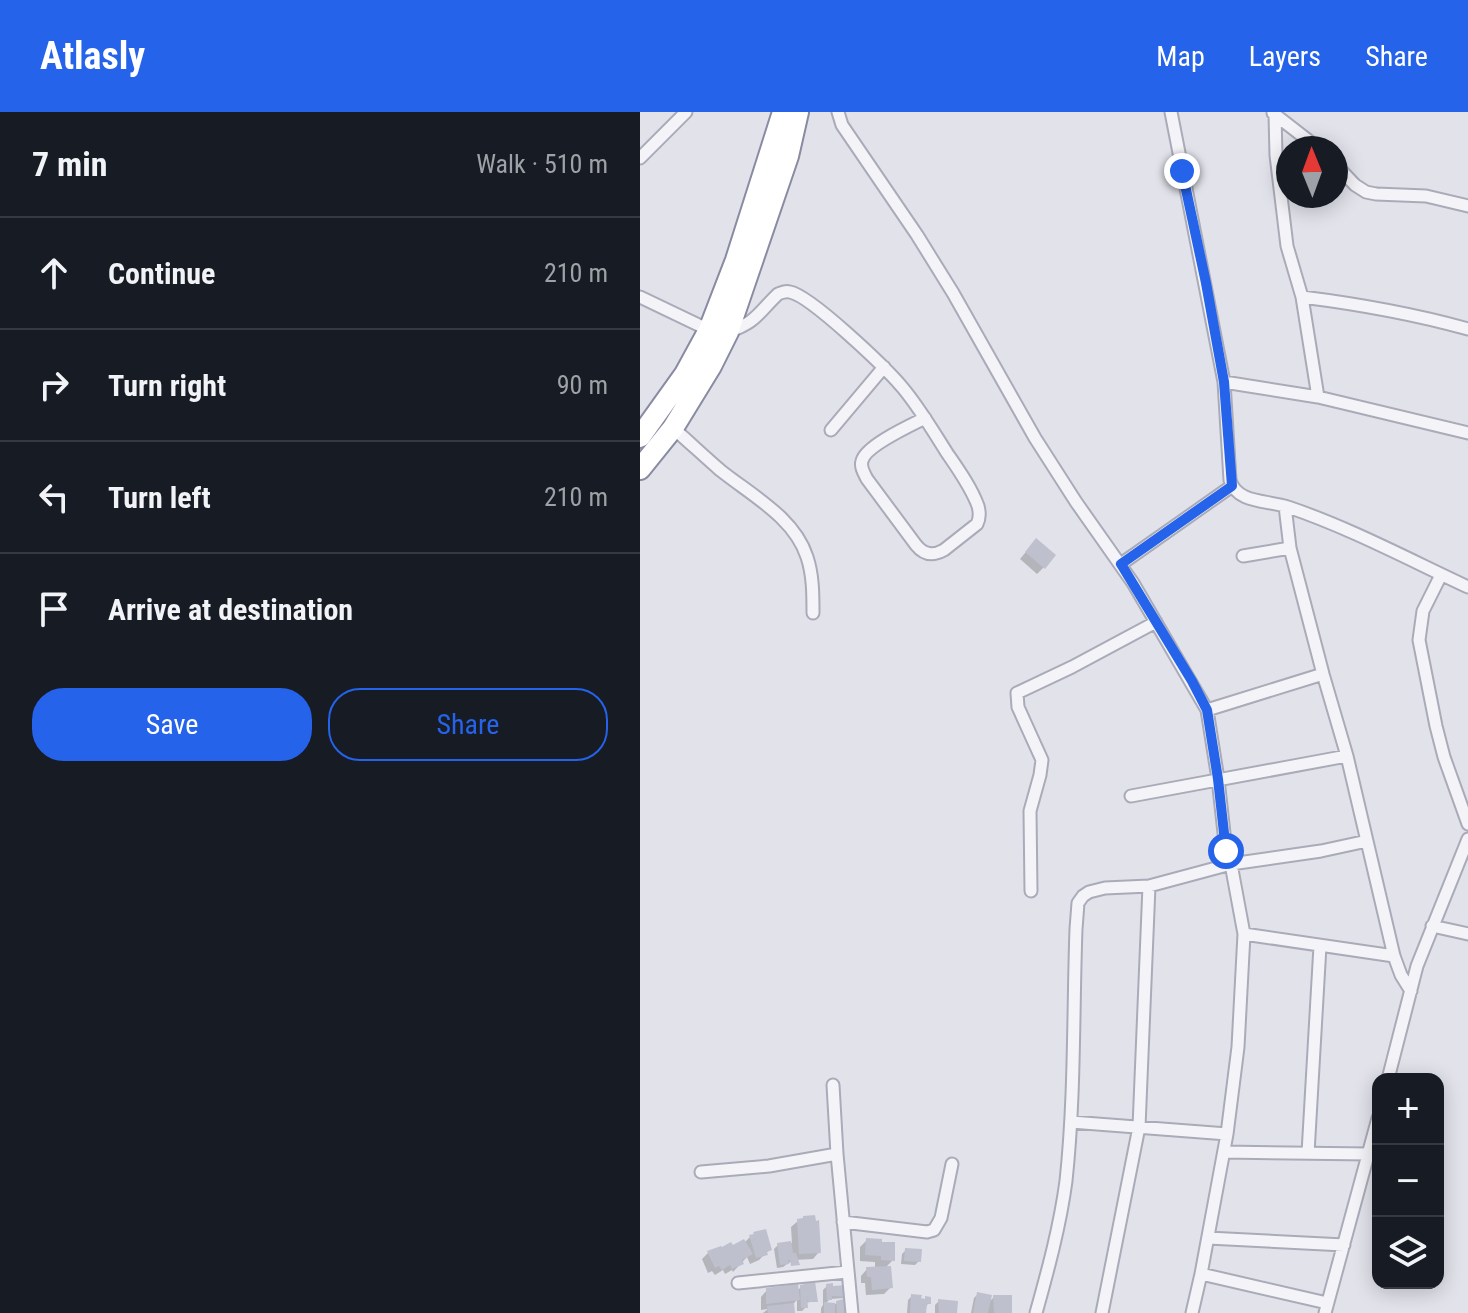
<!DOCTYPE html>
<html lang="en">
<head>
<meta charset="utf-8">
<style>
	body { margin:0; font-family:"Roboto Condensed",sans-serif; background:#242831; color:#f1f3f6 }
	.controls { position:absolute; right:24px; bottom:24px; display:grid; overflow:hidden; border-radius:16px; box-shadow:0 4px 20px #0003 }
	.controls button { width:72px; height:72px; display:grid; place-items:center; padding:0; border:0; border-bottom:2px solid #363941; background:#171b24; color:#f1f3f6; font:40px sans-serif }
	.compass { position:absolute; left:636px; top:24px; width:72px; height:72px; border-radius:50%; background:#171b24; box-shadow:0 4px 20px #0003; rotate:359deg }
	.stop { position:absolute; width:24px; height:24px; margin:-18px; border:6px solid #2563eb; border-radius:50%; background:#fff }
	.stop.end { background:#2563eb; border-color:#fff; box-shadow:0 2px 8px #0008 }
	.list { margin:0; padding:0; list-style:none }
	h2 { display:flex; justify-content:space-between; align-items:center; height:104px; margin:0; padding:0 32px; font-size:34px }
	h2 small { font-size:26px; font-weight:400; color:#9ea1a6 }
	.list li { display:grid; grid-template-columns:52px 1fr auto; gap:24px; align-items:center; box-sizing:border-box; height:112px; padding:0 32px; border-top:2px solid #363941 }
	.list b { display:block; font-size:30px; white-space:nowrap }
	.list em { font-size:26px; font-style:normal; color:#9ea1a6 }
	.actions { display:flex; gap:16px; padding:24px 32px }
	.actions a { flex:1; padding:18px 0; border:2px solid #2563eb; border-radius:32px; text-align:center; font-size:28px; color:#2563eb }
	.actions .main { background:#2563eb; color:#fff }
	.icon { flex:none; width:44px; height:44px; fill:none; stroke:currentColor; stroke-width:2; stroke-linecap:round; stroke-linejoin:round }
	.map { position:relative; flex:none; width:828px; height:1201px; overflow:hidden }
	header { display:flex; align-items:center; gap:48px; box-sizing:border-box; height:112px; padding:0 40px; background:#2563eb; color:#fff }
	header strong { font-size:38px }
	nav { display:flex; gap:44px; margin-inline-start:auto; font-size:28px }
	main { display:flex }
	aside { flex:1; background:#171b24 }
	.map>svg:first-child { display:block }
</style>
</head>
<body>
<header>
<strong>Atlasly</strong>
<nav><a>Map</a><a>Layers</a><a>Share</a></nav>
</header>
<main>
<aside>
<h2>7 min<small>Walk · 510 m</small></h2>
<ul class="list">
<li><svg class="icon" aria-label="ahead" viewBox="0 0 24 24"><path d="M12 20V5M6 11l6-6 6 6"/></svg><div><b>Continue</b></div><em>210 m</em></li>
<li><svg class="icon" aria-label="right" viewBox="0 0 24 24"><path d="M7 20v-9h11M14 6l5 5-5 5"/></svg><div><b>Turn right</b></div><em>90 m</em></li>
<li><svg class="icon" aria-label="left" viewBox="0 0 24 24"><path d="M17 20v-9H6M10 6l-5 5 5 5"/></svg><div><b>Turn left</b></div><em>210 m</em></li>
<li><svg class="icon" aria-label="arrive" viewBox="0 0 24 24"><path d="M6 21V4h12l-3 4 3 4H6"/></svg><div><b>Arrive at destination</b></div></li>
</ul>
<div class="actions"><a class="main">Save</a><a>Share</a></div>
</aside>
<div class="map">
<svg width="828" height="1201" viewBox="0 0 828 1201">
	<rect width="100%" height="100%" fill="#e1e2ea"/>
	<path fill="#0003" d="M390,435L404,455L397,462L380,447Z
		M158,1109L174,1111L179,1140L173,1147L153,1148L143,1155L137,1156L134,1137L138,1133L152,1131L151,1115Z
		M110,1125L130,1137L119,1148L110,1152L107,1145L93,1160L92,1158L85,1162L83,1158L75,1163L72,1159L68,1161L62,1147L68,1141L93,1136L104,1131Z
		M227,1128L253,1148L245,1156L251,1175L244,1182L226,1183L225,1171H221V1164L227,1157H235V1150L220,1149V1135Z
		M266,1138L279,1149L275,1153L261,1152L262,1142Z
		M187,1174L191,1176L204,1175V1186L190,1187L185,1192H195L197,1191L205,1201H181V1196L183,1193V1178Z
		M161,1175L176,1189L165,1191L166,1195L162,1199H157V1188L152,1193L153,1201H123L128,1197L121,1198V1185L127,1178L157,1179Z
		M338,1182L348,1191L354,1185L370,1201H331L334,1186Z
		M272,1184L289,1191L285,1195L284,1201H267L268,1188Z
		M299,1189L315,1201H295V1193Z"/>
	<path fill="#bec0cd" d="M396,426L416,443L405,457L385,440Z
		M175,1103L176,1109L179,1108L181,1141L159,1142L157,1107L163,1106V1104Z
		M126,1117L132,1138L127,1140L128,1143L116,1146L109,1123L114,1122L113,1120Z
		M226,1126L242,1127V1130H255V1149L241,1148V1144L225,1143Z
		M104,1127L113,1142L102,1148L104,1152L92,1157L90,1153L82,1158L79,1154L75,1156L67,1139L81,1134L82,1135L91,1130L93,1133Z
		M151,1129L153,1141H156L160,1153L151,1154L150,1148H148L149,1152L140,1153L137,1131Z
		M265,1136L282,1137L281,1150L264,1149Z
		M251,1154L253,1176L232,1178L231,1165H227L226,1155Z
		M175,1169L178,1190H168L167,1184L168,1196H161L160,1173L165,1172V1170Z
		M193,1171V1174L206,1173L207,1185L192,1184V1188H187L186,1172Z
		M158,1172L160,1188L126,1192V1176Z
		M337,1180L352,1183L348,1201H333Z
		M271,1182L282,1183L281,1186L285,1187V1184L291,1185V1192H287L286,1201H270Z
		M353,1183H372V1201H354Z
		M207,1186L208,1201H197L196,1189Z
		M298,1187L318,1189L317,1201H299Z
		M184,1190L195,1191V1201H184Z
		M154,1191L155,1201H128L127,1194Z"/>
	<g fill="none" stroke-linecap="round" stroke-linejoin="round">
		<defs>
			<path id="street" d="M198,0L202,13L277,123L313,181L395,326L436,390L493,471L567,598L578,667L586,739L591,752L604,822L598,935L587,1022L561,1162L552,1201
				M531,0L584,270L590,368C597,392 628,388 648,395C710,416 768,447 828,475
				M633,1L678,36
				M0,46L46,0
				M696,53L715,73L726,80L736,82L786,84L828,94
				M0,185L69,218
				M662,185C718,192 774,202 828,217
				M88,220C117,210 118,201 138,182C143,180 145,179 150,180C171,184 246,256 262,275C279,295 293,319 307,341C318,357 331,375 338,394C340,401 340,406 337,412L304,438C293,444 284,443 276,433L227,367C224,361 220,355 222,349C225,334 271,313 285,306
				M584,270L678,285L662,185L647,134L636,43L635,3
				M678,285L828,321
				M33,316C49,330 64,344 80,358C111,383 154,405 167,445C173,463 173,482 173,501
				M191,318L244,255
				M645,394L650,436L683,562L707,644L754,844L761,863L771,879
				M603,444L650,436
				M481,452L592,374
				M801,463L783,499L779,528L796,614L804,645L828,712
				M567,598L683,562
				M491,684L707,644
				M391,779L390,699L400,663L402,648L378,595L377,581L432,555L516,510
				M792,814L828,822
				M604,822L754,844
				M748,967L777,854L828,727
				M193,973L197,1042L212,1201
				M431,1010L587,1022
				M584,1040L729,1042
				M668,1041L680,834
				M61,1060L129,1054L197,1042
				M203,1110L287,1120L294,1118L301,1106L312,1052
				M568,1126L704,1133
				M561,1162L687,1191
				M98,1171L207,1160
				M396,1201C408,1158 420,1114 426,1069C435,985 433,900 436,817L438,791L443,784L449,780L465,776L509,774L591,752L681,739L727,729
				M462,1201L499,1015L509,774
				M685,1201L738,1006"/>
			<path id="highway" d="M0,325L45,262L69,218L96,148L143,0
				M0,357L33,316L71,254L88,220L148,44L158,0"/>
		</defs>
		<use href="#street" stroke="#aaabb8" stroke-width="15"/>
		<use href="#highway" stroke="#888ba1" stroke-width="24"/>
		<use href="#street" stroke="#f4f4f8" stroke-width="11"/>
		<use href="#highway" stroke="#fff" stroke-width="20"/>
	</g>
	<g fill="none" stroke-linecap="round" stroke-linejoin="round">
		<path stroke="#2563eb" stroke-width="10" d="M542,59L566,171L584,270L592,374L481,452L552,569L567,598L578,667L586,739"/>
	</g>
</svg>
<div class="controls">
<button>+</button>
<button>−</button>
<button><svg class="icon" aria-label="layers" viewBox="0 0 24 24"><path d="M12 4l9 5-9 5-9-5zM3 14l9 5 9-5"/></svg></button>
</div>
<svg class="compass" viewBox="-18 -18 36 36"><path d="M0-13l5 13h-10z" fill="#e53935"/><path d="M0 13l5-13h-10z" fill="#9ea1a6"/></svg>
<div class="stop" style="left:586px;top:739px"></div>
<div class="stop end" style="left:542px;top:59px"></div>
</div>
</main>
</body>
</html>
